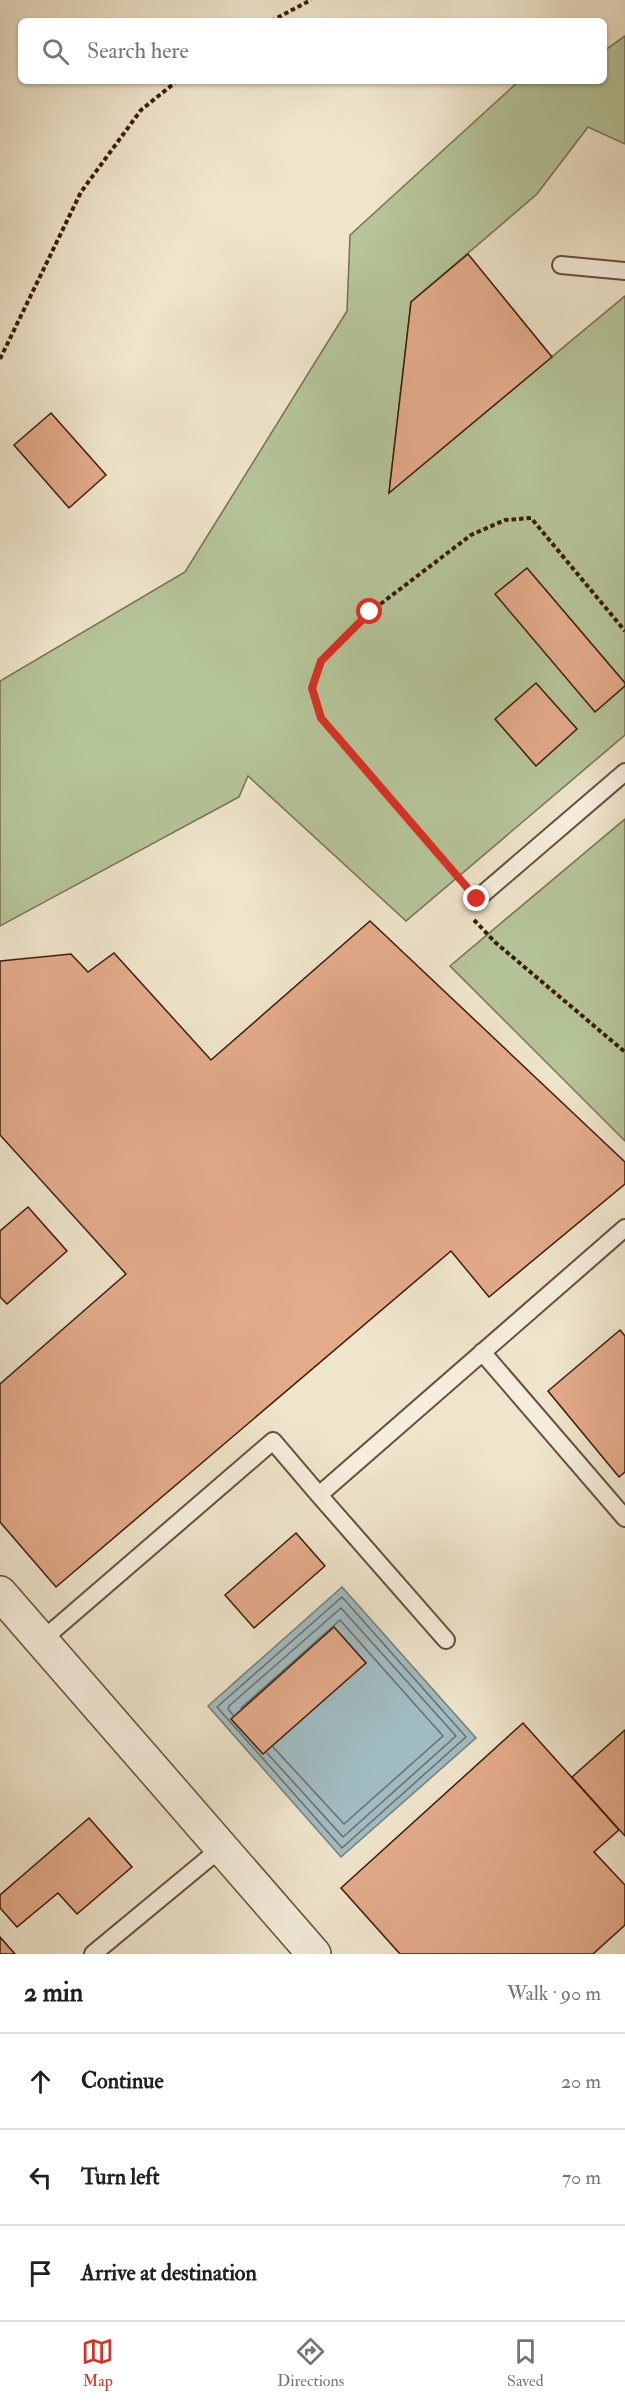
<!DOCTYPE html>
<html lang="en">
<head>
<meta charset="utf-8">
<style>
	body { margin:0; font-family:"IM FELL Double Pica",serif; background:#f2f2f2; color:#202124 }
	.stop { position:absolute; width:18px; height:18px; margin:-14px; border:4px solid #d93025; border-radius:50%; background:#fff }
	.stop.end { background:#d93025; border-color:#fff; box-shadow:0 2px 6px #0008 }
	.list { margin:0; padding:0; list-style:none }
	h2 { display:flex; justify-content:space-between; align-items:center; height:78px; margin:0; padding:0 24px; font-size:26px }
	h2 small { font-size:20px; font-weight:400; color:#757577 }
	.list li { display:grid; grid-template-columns:39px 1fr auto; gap:18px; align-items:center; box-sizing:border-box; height:96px; padding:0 24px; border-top:2px solid #e0e0e0 }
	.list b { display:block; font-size:22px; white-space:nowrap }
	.list em { font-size:20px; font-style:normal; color:#757577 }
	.icon { flex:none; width:33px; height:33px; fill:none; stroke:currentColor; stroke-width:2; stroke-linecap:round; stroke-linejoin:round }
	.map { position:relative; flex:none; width:625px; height:1954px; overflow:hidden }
	.search { position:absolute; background:#fff; box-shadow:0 2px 4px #0004; left:18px; right:18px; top:18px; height:66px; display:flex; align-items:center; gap:15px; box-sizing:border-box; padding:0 21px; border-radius:9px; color:#757577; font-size:22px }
	.sheet { height:366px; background:#fff }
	nav { display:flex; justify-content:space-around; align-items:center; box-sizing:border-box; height:84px; border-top:2px solid #e0e0e0; background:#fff; font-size:16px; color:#757577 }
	nav a { display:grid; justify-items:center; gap:3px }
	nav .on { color:#d93025 }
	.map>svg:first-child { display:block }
</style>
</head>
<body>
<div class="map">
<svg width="625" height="1954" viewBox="0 0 625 1954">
	<rect width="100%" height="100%" fill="#efe5cc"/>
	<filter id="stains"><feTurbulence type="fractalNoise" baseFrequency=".00333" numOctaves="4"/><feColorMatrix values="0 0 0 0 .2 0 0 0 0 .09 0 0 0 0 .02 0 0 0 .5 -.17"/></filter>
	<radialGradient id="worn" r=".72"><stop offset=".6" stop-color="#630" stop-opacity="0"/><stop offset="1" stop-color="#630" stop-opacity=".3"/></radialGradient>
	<path fill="#b6c59a" stroke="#787051" stroke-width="1.5" d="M625,36V144L588,127L537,194L411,302L389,492L625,296V735L406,921L248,776L239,797L0,926V681L185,572L347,311L350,235L519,81H604V51Z
		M625,819V1141L450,966Z"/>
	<path fill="#a0bcc3" stroke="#787c78" stroke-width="1.5" d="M342,1587L476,1738L341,1857L208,1706Z"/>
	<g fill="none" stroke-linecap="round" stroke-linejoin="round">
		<path stroke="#6e6c66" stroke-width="1.5" d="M342,1597L466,1737L342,1848L217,1707Z
			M241,1708L340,1620L443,1736L344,1824L273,1747
			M233,1715L228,1709L229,1706L341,1608L456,1736L343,1837L267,1753"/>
	</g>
	<path fill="#e4ab8b" stroke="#3b1b08" stroke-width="1.5" d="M468,254L552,357L389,493L411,302Z
		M51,413L106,475L69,508L14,445Z
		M527,568L625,683V686L595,712L495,594Z
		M536,683L577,729L536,766L495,719Z
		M370,921L625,1162V1184L489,1297L451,1251L56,1587L0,1522V1384L126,1274L0,1135V961L71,954L88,972L114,953L211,1060Z
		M28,1207L67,1251L7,1304L0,1297V1231Z
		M620,1330L625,1336V1472L619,1477L548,1391Z
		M296,1533L325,1566L254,1628L225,1595Z
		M334,1627L366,1663L263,1754L231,1719Z
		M523,1723L619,1830L594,1852L625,1885V1925L593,1954H400L341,1888Z
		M625,1730V1836L572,1777Z
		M89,1818L132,1867L77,1914L58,1893L17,1927L0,1908V1895Z
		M0,1937L15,1954H0Z"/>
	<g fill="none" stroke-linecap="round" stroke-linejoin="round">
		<defs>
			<path id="service" d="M561,265L625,271
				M477,899L625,772
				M482,1352L625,1518
				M446,1640L319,1495L625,1228
				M41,1641L273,1441L319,1495
				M93,1954L221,1848"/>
			<path id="minor" d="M0,1593L314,1954"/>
		</defs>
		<use href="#service" stroke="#684e39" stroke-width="20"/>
		<use href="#minor" stroke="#684e39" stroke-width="36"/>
		<path stroke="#3b1b08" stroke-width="4" stroke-dasharray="4.5 3" stroke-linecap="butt" d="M271,21L311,0
			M0,359L81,192L141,110L177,81
			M463,883L321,718L312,688L321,661L370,612L471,535L505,520L531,518L625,631
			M474,920L496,943L625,1052"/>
		<use href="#service" stroke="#f5eede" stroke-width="16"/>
		<use href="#minor" stroke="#f5eede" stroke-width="33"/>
	</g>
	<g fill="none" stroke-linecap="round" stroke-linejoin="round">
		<path stroke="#d93025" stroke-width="8" d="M370,612L321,661L312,688L321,718L477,899"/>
	</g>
	<rect width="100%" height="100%" filter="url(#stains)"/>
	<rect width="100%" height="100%" fill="url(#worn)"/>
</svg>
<div class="stop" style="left:370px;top:612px"></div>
<div class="stop end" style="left:477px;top:899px"></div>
<div class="search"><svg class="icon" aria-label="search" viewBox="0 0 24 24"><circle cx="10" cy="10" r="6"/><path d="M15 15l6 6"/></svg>Search here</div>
</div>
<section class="sheet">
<h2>2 min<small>Walk · 90 m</small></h2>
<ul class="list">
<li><svg class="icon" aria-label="ahead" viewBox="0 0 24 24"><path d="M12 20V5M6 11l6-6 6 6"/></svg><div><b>Continue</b></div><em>20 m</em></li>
<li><svg class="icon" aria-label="left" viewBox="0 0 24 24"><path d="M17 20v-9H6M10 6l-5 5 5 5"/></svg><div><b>Turn left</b></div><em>70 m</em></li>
<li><svg class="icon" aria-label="arrive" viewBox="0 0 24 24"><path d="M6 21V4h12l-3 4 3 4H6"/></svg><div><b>Arrive at destination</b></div></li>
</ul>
</section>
<nav>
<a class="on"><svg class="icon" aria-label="map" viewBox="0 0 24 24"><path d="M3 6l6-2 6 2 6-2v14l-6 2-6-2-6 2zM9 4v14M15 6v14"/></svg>Map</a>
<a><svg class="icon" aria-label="directions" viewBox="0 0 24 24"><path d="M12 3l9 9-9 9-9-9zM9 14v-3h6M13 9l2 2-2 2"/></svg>Directions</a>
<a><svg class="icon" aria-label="saved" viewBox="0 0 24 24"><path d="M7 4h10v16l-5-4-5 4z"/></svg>Saved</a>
</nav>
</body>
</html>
